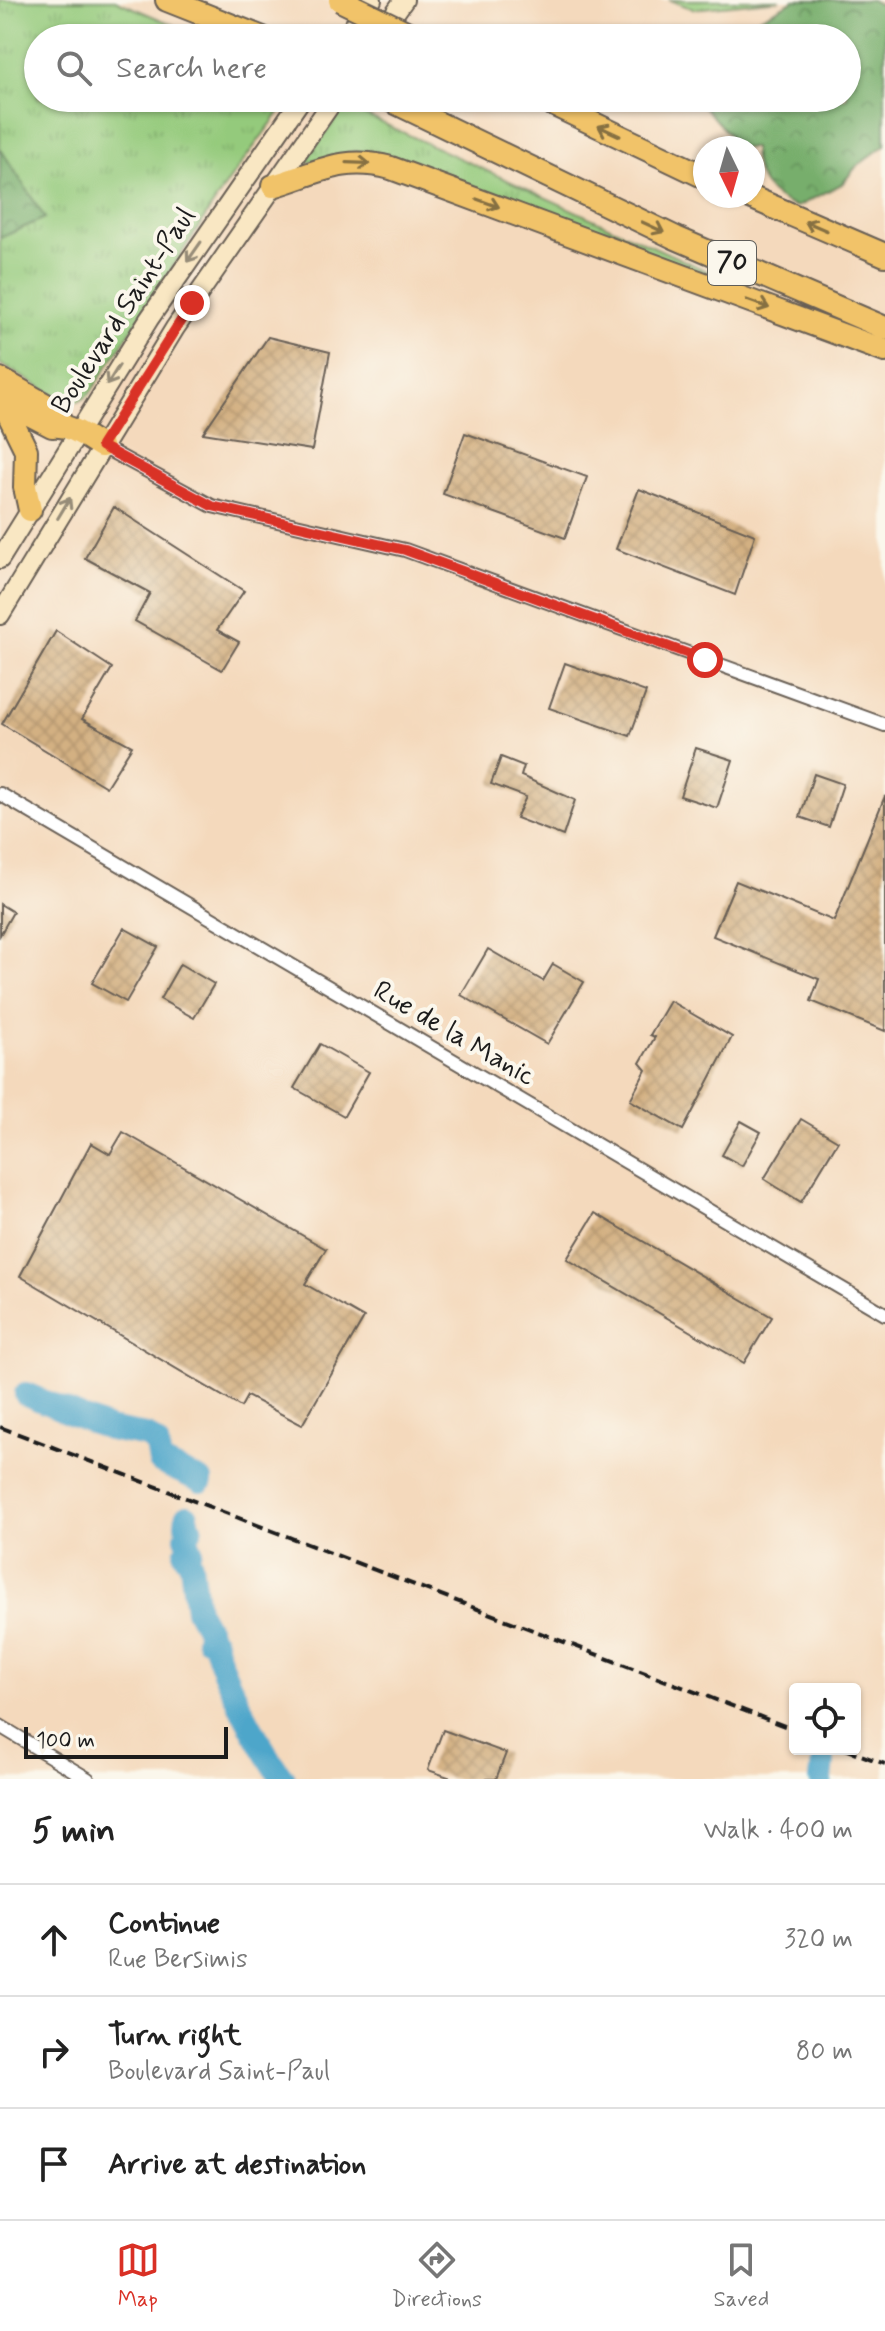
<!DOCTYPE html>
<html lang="en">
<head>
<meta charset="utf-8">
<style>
	body { margin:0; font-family:Mynerve,sans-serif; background:#f2f2f2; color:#222 }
	.controls { position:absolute; right:24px; bottom:24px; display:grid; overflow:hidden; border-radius:8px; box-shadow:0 2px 6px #0004 }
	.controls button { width:72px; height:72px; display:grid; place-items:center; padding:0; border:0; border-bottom:2px solid #e0e0e0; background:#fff; color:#222; font:40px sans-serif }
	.compass { position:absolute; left:693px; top:136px; width:72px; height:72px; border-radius:50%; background:#fff; box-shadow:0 2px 6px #0004; rotate:175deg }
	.scale { position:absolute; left:24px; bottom:20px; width:204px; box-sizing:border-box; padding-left:8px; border:4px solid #1c1c1c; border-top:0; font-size:22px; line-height:28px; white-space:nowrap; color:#1c1c1c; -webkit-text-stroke:6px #fbf7ec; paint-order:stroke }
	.stop { position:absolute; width:24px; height:24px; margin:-18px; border:6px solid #d93025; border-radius:50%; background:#fff }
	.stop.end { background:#d93025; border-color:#fff; box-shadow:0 2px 8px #0008 }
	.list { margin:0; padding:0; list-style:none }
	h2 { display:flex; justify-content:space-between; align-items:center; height:104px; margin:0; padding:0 32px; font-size:34px }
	h2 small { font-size:26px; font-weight:400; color:#767676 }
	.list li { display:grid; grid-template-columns:52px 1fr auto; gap:24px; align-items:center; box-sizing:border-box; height:112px; padding:0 32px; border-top:2px solid #e0e0e0 }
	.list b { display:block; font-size:30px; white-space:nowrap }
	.list p { margin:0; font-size:26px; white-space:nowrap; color:#767676 }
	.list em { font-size:26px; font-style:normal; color:#767676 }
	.icon { flex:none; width:44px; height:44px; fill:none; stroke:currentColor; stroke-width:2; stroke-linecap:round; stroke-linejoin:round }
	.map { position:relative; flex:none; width:885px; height:1779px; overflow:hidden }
	.search { position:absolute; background:#fff; box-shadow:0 2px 6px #0004; left:24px; right:24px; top:24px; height:88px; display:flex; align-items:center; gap:20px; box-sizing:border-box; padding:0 28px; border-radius:44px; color:#767676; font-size:30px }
	.sheet { height:440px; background:#fff }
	nav { display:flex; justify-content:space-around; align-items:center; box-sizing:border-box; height:112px; border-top:2px solid #e0e0e0; background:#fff; font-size:22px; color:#767676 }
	nav a { display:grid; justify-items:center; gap:4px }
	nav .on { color:#d93025 }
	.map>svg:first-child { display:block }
</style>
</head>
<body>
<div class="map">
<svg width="885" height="1779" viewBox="0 0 885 1779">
	<defs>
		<pattern id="grass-tufts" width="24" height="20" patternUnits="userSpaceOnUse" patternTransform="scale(2)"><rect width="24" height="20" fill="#94ca7c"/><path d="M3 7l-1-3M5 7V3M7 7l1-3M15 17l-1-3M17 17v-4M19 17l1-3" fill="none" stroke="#7fad6b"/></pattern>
		<pattern id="forest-crowns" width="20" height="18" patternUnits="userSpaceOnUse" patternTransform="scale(2)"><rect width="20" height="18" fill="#77ae6c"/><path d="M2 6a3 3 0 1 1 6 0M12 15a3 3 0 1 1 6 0" fill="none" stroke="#618d58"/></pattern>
		<pattern id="building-cross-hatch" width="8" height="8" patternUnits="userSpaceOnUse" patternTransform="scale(2)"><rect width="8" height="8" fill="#d3b082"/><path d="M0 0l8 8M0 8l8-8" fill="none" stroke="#b59770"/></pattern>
	</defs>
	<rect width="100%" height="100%" fill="#fbf7ec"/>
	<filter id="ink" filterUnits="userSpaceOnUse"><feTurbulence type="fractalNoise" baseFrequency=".0125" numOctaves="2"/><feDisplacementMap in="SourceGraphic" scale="16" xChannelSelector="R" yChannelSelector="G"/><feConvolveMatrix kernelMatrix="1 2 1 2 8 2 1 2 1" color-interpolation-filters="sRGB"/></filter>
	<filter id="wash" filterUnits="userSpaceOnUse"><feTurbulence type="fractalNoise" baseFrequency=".006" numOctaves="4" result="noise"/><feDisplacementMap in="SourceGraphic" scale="32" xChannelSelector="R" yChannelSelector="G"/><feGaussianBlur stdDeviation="1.8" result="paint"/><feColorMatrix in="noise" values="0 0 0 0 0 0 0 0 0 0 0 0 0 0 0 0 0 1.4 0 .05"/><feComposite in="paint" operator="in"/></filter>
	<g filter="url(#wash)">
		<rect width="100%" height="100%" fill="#f4d9bc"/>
		<path fill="url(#grass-tufts)" stroke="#58734c" stroke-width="2" d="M0,0H115L204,38H38V98H290L228,182L89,395L77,402L63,400L0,364Z
			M669,0H780L694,9Z
			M345,106L799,313L376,154L356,151L304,163Z"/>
		<path fill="url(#forest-crowns)" stroke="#4a6544" stroke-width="2" d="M794,0H871L885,7V145L856,167L842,184L797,207C769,199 753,176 753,148H740L696,98H847V38H722Z
			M0,148L45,218L0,238Z"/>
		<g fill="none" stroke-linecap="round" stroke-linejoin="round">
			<path stroke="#4da6ca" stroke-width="24" d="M26,1394L108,1429L147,1436L157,1444L160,1462L201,1481
				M187,1516L186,1524L191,1529L186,1537L191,1549L185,1554L191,1564L197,1610L209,1632L207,1638L215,1641C213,1660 270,1766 284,1779
				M821,1779L823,1762"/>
		</g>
		<g id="blocks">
			<path fill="url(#building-cross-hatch)" d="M268,337L330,352L312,450L203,433Z
				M465,433L587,477L565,538L443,494Z
				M639,489L755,535L735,595L616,549Z
				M114,507L244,591L217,630L239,642L222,670L135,621L150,593L85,558Z
				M56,631L112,668L82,719L132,746L106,787L2,724Z
				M565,663L646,692L630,736L549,708Z
				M696,748L733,760L717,808L680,796Z
				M501,757L524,766L521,776L575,800L563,836L516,818L526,797L491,784Z
				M814,774L843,784L829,827L800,817Z
				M885,796V1031L811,1001L819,979L713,936L736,881L834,921Z
				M0,904L13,912L0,935Z
				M124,928L158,947L126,1002L92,983Z
				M488,949L543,981L553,964L584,982L547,1044L461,995Z
				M180,964L214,984L194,1018L160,999Z
				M670,1001L732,1037L683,1130L630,1100L646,1070L640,1063L655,1037L650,1035Z
				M320,1044L369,1072L344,1116L294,1088Z
				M801,1119L838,1141L801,1202L764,1179Z
				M741,1121L761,1132L742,1166L722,1155Z
				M123,1132L326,1249L305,1284L364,1318L302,1425L247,1396L241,1407L20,1276L91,1143L110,1154Z
				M595,1213L772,1317L744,1363L567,1259Z
				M443,1730L506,1753L496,1779H454L428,1770Z"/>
		</g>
	</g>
	<g filter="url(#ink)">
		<use href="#blocks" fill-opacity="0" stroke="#685e54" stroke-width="2"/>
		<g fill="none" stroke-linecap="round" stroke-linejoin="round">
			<defs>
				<path id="minor" d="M101,446L212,506L405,550L885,725
					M0,794L885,1314
					M0,1726L88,1779"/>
				<path id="secondary" d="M345,38L372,0
					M377,38L404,0
					M0,559L149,319L302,98
					M0,615L175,328L335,98"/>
				<path id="motorway" d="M167,0L263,38
					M386,98L676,238L885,328
					M540,98L705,177
					M273,186C318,173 342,155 391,168L885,351
					M748,196L885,255
					M0,379L55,410L62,425
					M0,399L52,426C70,424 86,437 101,446
					M1,399L26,450L25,487L30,510"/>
			</defs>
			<use href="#minor" stroke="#685e54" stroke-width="16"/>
			<use href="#secondary" stroke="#685e54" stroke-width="22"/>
			<use href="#motorway" stroke="#685e54" stroke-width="26"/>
			<use href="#minor" stroke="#fff" stroke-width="12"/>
			<use href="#secondary" stroke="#f9e7c3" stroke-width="18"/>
			<use href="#motorway" stroke="#f1c369" stroke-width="22"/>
			<path stroke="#1c1c1c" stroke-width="4" stroke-dasharray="12 6" stroke-linecap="butt" d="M0,1427L795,1730
				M845,1749L885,1764"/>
			<defs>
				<path id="motorway-bridge" d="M340,0L412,35"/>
			</defs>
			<use href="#motorway-bridge" stroke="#685e54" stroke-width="26" stroke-linecap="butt"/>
			<use href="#motorway-bridge" stroke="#f1c369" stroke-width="22"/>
		</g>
		<defs><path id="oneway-shaft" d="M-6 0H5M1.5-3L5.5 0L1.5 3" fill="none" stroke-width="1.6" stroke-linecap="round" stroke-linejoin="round" transform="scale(2)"/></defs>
		<g stroke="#867042">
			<use href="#oneway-shaft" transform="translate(609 131) rotate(-155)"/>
			<use href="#oneway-shaft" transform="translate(358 163) rotate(2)"/>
			<use href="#oneway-shaft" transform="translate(488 203) rotate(20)"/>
			<use href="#oneway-shaft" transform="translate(816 226) rotate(-157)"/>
			<use href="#oneway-shaft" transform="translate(653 227) rotate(25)"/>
			<use href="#oneway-shaft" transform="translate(758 304) rotate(20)"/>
		</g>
		<g stroke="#968c78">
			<use href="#oneway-shaft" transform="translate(194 252) rotate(125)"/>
			<use href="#oneway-shaft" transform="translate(113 375) rotate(122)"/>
			<use href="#oneway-shaft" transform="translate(64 508) rotate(-59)"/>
		</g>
	</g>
	<g fill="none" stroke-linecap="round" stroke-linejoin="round" filter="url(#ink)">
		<path stroke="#d93025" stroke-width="10" d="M192,303L101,446L212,506L405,550L705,660"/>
	</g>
	<g text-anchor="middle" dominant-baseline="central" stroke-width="8" stroke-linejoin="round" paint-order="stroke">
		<rect fill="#fbf7ec" stroke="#5f5e5a" stroke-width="2" x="708" y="241" width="48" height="44" rx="6"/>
		<g font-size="26" font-weight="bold" fill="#1c1c1c">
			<text x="732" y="263">70</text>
		</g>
		<g font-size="28" fill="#1c1c1c" stroke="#fbf7ec">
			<text transform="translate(124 311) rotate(-57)">Boulevard Saint-Paul</text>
			<text transform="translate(454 1034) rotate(30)">Rue de la Manic</text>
		</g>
	</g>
</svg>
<div class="controls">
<button><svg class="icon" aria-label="locate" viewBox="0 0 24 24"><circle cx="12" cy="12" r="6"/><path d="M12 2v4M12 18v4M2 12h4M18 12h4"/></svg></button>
</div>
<svg class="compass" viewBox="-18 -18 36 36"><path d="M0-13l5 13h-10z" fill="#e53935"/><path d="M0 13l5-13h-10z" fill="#767676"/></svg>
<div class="scale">100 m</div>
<div class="stop" style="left:705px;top:660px"></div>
<div class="stop end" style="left:192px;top:303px"></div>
<div class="search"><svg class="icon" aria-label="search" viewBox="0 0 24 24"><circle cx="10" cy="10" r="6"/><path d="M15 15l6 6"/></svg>Search here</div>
</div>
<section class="sheet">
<h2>5 min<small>Walk · 400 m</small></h2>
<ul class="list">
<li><svg class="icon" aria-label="ahead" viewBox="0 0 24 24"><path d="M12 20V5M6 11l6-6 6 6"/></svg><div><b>Continue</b><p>Rue Bersimis</p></div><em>320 m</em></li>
<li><svg class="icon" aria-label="right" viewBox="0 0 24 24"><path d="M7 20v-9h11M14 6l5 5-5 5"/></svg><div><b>Turn right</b><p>Boulevard Saint-Paul</p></div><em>80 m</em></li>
<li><svg class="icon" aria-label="arrive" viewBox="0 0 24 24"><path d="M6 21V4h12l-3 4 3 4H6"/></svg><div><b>Arrive at destination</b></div></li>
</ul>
</section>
<nav>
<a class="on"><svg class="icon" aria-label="map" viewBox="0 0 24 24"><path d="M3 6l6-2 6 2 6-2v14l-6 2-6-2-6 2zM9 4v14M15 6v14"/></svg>Map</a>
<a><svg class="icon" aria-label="directions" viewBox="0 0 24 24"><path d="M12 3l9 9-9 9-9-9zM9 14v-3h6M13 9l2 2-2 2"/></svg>Directions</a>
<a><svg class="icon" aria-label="saved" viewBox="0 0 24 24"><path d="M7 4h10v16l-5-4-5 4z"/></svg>Saved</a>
</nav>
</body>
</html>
